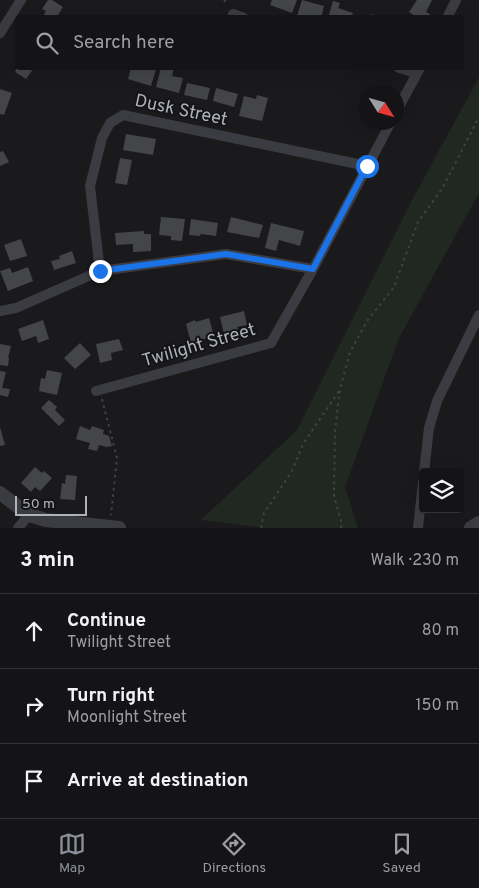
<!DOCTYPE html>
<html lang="en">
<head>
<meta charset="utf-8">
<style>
	body { margin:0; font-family:Overpass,sans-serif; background:#1d1d1f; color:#f1f3f6 }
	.controls { position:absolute; right:15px; bottom:15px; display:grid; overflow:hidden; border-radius:5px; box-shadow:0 5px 20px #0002 }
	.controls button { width:45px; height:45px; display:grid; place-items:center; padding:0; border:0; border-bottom:1px solid #333335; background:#141416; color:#f1f3f6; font:25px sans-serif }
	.compass { position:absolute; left:359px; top:85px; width:45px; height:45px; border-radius:50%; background:#141416; box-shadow:0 5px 20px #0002; rotate:127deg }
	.scale { position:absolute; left:15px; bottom:12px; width:72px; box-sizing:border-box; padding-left:5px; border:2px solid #adb2bb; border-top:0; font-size:14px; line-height:18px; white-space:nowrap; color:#adb2bb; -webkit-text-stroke:4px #151518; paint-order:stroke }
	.stop { position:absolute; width:15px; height:15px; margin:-11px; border:4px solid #1a73e8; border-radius:50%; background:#fff }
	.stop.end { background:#1a73e8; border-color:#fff; box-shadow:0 1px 5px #0008 }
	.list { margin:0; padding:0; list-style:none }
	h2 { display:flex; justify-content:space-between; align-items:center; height:65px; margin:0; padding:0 20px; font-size:21px }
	h2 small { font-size:16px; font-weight:400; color:#9d9ea1 }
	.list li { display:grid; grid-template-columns:32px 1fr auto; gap:15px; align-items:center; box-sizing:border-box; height:75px; padding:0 20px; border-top:1px solid #333335 }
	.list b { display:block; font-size:19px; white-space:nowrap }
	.list p { margin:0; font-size:16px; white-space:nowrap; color:#9d9ea1 }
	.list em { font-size:16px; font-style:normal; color:#9d9ea1 }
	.icon { flex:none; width:28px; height:28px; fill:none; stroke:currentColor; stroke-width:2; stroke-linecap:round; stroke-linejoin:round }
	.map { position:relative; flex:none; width:479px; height:528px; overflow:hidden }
	.search { position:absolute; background:#141416; box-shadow:0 5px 20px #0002; left:15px; right:15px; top:15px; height:55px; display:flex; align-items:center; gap:12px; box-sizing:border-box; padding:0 18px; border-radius:5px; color:#9d9ea1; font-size:19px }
	.sheet { height:290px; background:#141416 }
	nav { display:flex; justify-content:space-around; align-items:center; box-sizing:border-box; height:70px; border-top:1px solid #333335; background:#141416; font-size:14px; color:#9d9ea1 }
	nav a { display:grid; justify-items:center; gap:2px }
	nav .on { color:#8c9099 }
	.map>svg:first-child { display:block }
</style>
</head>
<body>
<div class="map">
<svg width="479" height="528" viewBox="0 0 479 528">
	<rect width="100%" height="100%" fill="#1a1a1d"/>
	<path fill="#202821" d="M479,77V193L399,338L345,487L358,528H266L201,520L297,430L411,202Z"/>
	<path fill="#444549" d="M48,0H52L63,7L56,18H42L46,11L42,9Z
		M272,0H297L292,13L270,5Z
		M302,0L324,6L321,18L297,16Z
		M417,0H432L426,12L430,14L428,18H418L409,12Z
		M333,1L340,3L338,8L353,13L351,18H328Z
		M371,14L382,17V18H370Z
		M17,68H34L26,79L15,72Z
		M131,68L156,69L151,86L128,79Z
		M161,68H174L172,76L183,78L179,93L156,87Z
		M187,83L210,88L207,100L184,95Z
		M216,88L238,94L234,107L213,101Z
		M0,89L12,93L4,115L0,114Z
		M257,95L268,98L262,121L239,116L244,96L256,99Z
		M126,134L156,139L153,155L123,150Z
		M3,151L9,162L0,166V152Z
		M120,158L132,160L127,185L115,183Z
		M161,217L185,219L182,241L171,240V236L159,235Z
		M231,217L263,225L259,238L227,232Z
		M191,219L218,223L216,236L201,234L200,236L189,235Z
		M271,223L304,231L300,246L279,240L276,251L265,248Z
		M144,231V234H151V251L133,252V244L116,245L115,233Z
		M21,239L27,256L10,261L4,245Z
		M72,251L76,263L54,270L51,261L60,259L59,256Z
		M28,267L33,281L8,291L0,271L10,268L12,273Z
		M244,311L247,325L237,327L238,330L224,334L220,317Z
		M209,318L214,336L191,343L186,324L195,320L196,322Z
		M43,320L49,339L38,343L36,336L22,341L18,329Z
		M119,339L123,350L111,353L112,360L100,363L96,344Z
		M80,343L91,355L75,369L64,358Z
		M0,344L11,346L8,358H9L8,366L0,365Z
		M47,370L62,373L57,395L39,391L41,378L45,379Z
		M0,371L6,372L2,388L10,389L8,397L0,395Z
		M49,400L57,407L55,410L65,420L59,426L41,408Z
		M80,426L90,430L92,426L104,430L103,434L109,436L112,446L107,447L99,445L97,451L88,449L90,443L76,439Z
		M0,427L5,445L0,446Z
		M35,467L42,473L44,471L52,478L40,491L35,487L31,492L21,483Z
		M66,475L77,476L75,500L60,499L62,483L65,484Z"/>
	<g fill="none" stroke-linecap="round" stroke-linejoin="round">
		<path stroke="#414348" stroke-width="2" stroke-dasharray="2.5 4" stroke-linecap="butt" d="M224,0L228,5
			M102,399L117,458L111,515
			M261,528L264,513L292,471L303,444L339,391
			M341,528L342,524L334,496L335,431L340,389L350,352L367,321L394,287L418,222L442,189L479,117"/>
		<path stroke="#3b3c41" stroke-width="10" d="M233,14L244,18
			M447,18L456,0
			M0,33L21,0
			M399,68L417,73
			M396,112L420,68
			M100,271L90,186L102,138L110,123L123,115L367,166
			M0,311L16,308L100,271L226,254L313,269
			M96,391L271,343L313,269L391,122
			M424,472L429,428L437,401L479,315
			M18,528L29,515
			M418,528L423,482"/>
		<path stroke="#3b3c41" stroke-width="14" d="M0,493L29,515L46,520L119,528
			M471,528L479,523"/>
	</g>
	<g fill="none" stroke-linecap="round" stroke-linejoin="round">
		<path stroke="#1a73e8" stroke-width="6" d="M100,271L226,254L313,269L367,166"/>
	</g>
	<g text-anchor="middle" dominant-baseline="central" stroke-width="4" stroke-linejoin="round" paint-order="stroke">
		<g font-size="18" fill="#adb2bb" stroke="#151518">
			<text transform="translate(181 111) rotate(12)">Dusk Street</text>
			<text transform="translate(199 346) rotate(-16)">Twilight Street</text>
		</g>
	</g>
</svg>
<div class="controls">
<button><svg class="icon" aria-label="layers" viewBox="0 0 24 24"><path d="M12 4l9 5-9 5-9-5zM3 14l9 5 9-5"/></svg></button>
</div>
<svg class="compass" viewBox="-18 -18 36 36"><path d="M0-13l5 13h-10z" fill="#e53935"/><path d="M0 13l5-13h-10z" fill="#9d9ea1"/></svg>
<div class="scale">50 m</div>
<div class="stop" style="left:367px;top:166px"></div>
<div class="stop end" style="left:100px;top:271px"></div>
<div class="search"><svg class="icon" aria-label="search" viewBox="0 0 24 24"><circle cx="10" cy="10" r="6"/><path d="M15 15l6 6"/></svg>Search here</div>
</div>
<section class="sheet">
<h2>3 min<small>Walk · 230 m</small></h2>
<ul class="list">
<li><svg class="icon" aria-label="ahead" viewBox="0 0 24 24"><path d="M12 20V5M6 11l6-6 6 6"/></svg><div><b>Continue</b><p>Twilight Street</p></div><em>80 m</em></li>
<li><svg class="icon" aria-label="right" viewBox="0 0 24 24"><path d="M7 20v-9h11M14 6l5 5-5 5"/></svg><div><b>Turn right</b><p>Moonlight Street</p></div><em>150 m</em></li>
<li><svg class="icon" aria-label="arrive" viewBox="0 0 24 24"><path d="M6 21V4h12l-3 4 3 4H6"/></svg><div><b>Arrive at destination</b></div></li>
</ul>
</section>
<nav>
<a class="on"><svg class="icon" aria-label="map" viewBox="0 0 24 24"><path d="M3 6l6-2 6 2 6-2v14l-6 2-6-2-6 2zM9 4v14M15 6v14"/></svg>Map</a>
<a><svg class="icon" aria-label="directions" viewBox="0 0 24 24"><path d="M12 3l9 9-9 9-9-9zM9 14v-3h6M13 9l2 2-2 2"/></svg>Directions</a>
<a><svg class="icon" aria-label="saved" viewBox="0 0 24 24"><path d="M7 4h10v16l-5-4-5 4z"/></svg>Saved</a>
</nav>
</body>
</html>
